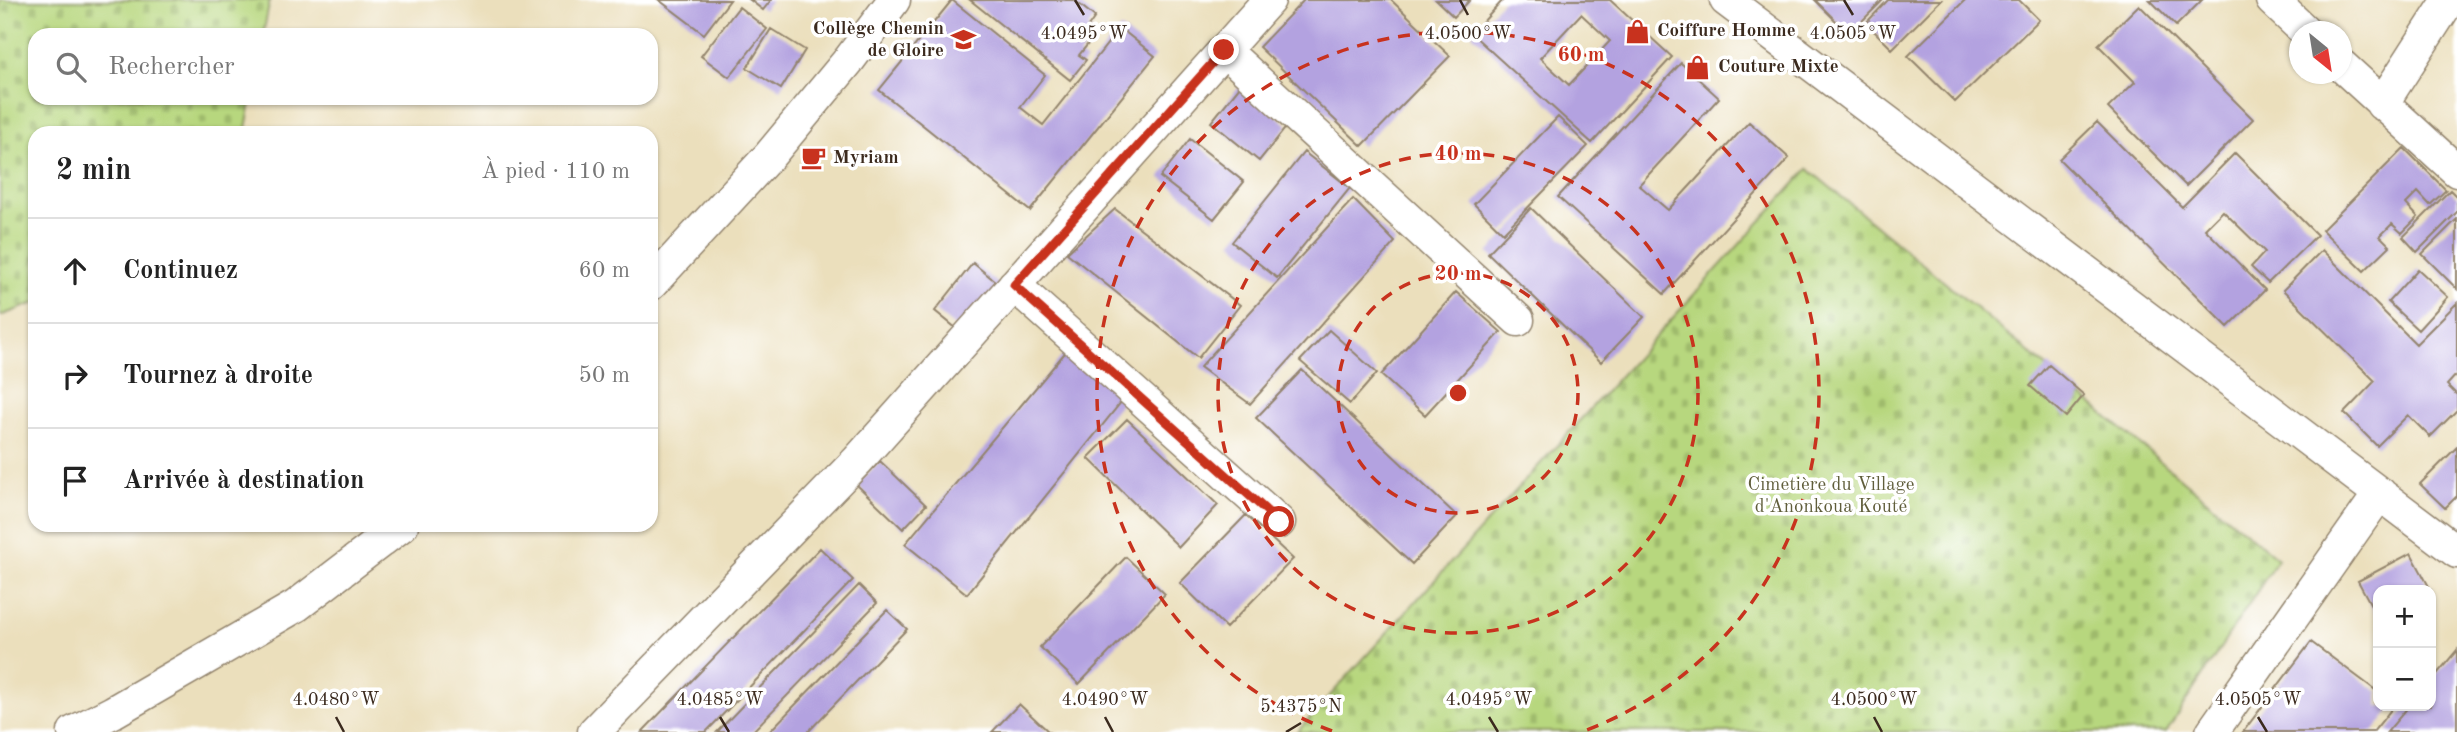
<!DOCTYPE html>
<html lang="fr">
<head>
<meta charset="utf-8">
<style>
	body { margin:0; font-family:"Old Standard TT",serif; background:#f6f6f6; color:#222 }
	.controls { position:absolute; right:21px; bottom:21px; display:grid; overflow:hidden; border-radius:14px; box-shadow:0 2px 5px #0004 }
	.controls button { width:63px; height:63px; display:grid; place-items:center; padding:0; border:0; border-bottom:2px solid #e0e0e0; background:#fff; color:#222; font:35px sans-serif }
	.compass { position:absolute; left:2289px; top:21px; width:63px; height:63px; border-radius:50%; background:#fff; box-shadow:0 2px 5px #0004; rotate:150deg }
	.stop { position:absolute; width:21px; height:21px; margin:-16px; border:5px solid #c8321e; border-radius:50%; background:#fff }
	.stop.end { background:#c8321e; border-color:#fff; box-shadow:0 2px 7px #0008 }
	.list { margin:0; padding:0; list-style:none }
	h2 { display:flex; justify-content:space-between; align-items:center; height:91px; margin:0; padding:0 28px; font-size:30px }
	h2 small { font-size:23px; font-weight:400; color:#767676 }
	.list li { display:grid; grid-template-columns:46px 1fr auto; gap:21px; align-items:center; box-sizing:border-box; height:105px; padding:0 28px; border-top:2px solid #e0e0e0 }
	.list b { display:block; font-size:26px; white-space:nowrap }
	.list em { font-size:23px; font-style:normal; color:#767676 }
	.icon { flex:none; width:38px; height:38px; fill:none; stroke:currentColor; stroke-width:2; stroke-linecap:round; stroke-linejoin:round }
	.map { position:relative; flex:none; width:2457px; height:732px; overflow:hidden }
	.search { position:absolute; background:#fff; box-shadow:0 2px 5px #0004; left:28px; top:28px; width:630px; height:77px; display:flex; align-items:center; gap:18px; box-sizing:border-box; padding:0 24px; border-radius:21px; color:#767676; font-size:26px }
	.panel { position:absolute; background:#fff; box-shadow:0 2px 5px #0004; left:28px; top:126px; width:630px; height:406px; border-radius:21px }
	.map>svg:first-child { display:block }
</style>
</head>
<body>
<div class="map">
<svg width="2457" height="732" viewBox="0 0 2457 732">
	<defs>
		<pattern id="cemetery-stones" width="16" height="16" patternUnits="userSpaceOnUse" patternTransform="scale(1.75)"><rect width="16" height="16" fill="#b7d77e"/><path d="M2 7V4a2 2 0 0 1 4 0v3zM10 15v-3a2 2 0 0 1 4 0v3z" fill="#9eb96c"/></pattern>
	</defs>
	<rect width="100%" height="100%" fill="#fff"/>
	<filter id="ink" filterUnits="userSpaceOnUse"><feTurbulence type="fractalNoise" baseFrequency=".0143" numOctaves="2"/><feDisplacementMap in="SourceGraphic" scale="14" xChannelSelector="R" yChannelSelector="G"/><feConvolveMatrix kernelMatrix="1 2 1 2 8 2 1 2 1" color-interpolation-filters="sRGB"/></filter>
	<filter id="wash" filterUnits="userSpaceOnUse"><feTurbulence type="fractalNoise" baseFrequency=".00686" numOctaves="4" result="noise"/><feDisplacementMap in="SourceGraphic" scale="28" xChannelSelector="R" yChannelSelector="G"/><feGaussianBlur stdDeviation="1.57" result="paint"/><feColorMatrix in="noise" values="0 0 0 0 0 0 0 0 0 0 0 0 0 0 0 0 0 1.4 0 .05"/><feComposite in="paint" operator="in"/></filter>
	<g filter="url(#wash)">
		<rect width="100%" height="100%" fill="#ebdfbc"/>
		<path fill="url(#cemetery-stones)" stroke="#79804e" stroke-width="2" d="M0,0H270L263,35H35V98H252L245,133H35V303L0,316Z
			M1808,169L2278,559L2166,732H1297Z"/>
		<g id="blocks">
			<path fill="#b3a2e0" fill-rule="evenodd" d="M659,0H730L704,34Z
				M750,0H771L763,10Z
				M952,0L1045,75L1020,107L1043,125L1120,28L1155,56L1030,211L879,90Z
				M970,0H1074L1095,17L1088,27L1096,34L1079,55L1086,60L1070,80Z
				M1304,0H1391L1450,56L1362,146L1259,47Z
				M1436,0H1470L1454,17Z
				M1503,0H1610L1672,57L1592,143L1472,34ZM1581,14L1610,41L1569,85L1540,58Z
				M1815,0H1883L1849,34Z
				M1888,0H1941L1892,49L1866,23Z
				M1965,0H2019L2039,20L1955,102L1908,56Z
				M2150,0H2202L2176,26Z
				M2139,5L2253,119L2186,186L2108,108L2135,82L2098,45Z
				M739,7L767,29L729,77L701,56Z
				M771,29L805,50L781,89L747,68Z
				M1681,63L1719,98L1639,185L1668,210L1749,122L1789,158L1664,294L1558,197Z
				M1240,86L1288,125L1259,161L1211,122Z
				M1558,117L1588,146L1503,233L1474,204Z
				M2097,122L2182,207L2235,153L2317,235L2268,283L2251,267L2265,252L2223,211L2205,229L2265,290L2228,327L2059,159Z
				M1190,139L1244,182L1214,219L1160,177Z
				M2404,148L2446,190L2430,205L2418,192L2406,204L2418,217L2402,233L2392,224L2380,236L2390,246L2364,271L2322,230Z
				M1304,152L1350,188L1277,278L1232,242Z
				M2450,190L2457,197V212L2417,252L2403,237Z
				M1353,199L1395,242L1250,404L1200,367Z
				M1531,208L1644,317L1601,362L1488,253Z
				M1115,209L1240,305L1198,358L1067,253Z
				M2457,219V289L2422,254Z
				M2322,250L2416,344L2457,303V374L2447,385L2457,395V410L2430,437L2408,415L2377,446L2344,413L2375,381L2283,290Z
				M973,263L1001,286L962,333L935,311Z
				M2418,269L2448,297L2418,330L2388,302Z
				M1456,292L1501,332L1425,415L1381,375Z
				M1329,330L1377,373L1350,404L1300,361Z
				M1069,348L1126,396L967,594L905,544Z
				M2049,365L2084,395L2066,417L2030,386Z
				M1302,370L1457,516L1412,564L1256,418Z
				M1127,419L1218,505L1179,547L1088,458Z
				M2457,447V496L2445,508L2420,484Z
				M880,461L926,505L903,529L857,485Z
				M1246,515L1293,559L1226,628L1180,583Z
				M820,548L853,580L706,732H642Z
				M2411,553L2434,596L2431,598V590H2378V618L2358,581Z
				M1126,557L1165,594L1079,684L1040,647Z
				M859,585L877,603L752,732H717Z
				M887,610L907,629L808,732H769Z
				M2311,642L2378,692V706H2394L2373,732H2243Z
				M2457,650V732H2387L2409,706H2431V681Z
				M1019,704L1049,732H992Z"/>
		</g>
	</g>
	<g filter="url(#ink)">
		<use href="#blocks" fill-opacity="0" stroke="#93846d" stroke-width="2"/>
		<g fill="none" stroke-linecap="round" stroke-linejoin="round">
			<defs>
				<path id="minor" d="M1726,0L2457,552
					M2272,0L2306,32
					M1224,50L1518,320
					M2342,66L2457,171
					M2382,104L2449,0
					M651,284L770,155L849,60L894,0
					M1014,285L1279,522
					M74,732L113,712L296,606L402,525
					M594,732L858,460L1269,0
					M2212,732L2380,493"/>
			</defs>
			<use href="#minor" stroke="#93846d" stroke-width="35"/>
			<use href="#minor" stroke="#fff" stroke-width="32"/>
		</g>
	</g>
	<g fill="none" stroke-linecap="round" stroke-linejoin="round" filter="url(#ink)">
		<path stroke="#c8321e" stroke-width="9" d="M1224,50L1014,285L1279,522"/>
	</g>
	<path fill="none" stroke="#3b2a1e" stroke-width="2.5" d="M1075,0L1084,15M1460,0L1468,15M1844,0L1853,15M336,717L344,732M720,717L729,732M1105,717L1113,732M1489,717L1498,732M1874,717L1882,732M2258,717L2267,732M1286,732L1301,723"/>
	<g fill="none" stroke="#c8321e" stroke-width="3.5" stroke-dasharray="12 9">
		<circle cx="1458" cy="393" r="120"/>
		<circle cx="1458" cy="393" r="240"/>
		<path d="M1332 731A361 361 0 1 1 1584 731"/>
	</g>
	<defs>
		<symbol id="shop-bare" viewBox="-9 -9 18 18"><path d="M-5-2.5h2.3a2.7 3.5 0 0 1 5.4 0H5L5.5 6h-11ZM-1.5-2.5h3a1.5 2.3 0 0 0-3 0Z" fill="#c8321e" stroke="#fff" stroke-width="2.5" paint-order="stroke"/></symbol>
		<symbol id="school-bare" viewBox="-9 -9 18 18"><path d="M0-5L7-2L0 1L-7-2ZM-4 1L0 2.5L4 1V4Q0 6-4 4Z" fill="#c8321e" stroke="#fff" stroke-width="2.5" paint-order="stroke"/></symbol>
		<symbol id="cafe-bare" viewBox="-9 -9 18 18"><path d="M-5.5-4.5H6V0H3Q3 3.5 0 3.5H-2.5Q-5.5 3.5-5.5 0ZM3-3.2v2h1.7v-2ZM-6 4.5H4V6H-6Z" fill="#c8321e" stroke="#fff" stroke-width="2.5" paint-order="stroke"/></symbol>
	</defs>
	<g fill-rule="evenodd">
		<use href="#shop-bare" x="1620" y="14" width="35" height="35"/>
		<use href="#school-bare" x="946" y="22" width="35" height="35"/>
		<use href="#shop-bare" x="1680" y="50" width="35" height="35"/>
		<use href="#cafe-bare" x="796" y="140" width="35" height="35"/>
	</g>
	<g text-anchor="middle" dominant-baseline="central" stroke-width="7" stroke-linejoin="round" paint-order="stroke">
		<g font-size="19" font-weight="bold" fill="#3b2a1e" stroke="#fff" text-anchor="start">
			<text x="944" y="29" text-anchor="end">Collège Chemin<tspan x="944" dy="22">de Gloire</tspan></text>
			<text x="1657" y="31">Coiffure Homme</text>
			<text x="1718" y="67">Couture Mixte</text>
			<text x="833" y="158">Myriam</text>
		</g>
		<g font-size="19" fill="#605e3b" stroke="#fff">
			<text x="1831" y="485">Cimetière du Village<tspan x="1831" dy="22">d'Anonkoua Kouté</tspan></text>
		</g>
	</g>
	<g font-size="18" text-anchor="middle" fill="#3b2a1e" stroke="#fff" stroke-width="7" stroke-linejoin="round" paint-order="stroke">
		<text x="1084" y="39">4.0495°W</text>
		<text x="1468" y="39">4.0500°W</text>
		<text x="1853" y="39">4.0505°W</text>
		<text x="336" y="705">4.0480°W</text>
		<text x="720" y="705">4.0485°W</text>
		<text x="1105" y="705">4.0490°W</text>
		<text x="1489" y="705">4.0495°W</text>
		<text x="1874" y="705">4.0500°W</text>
		<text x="2258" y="705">4.0505°W</text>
		<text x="1301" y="712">5.4375°N</text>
	</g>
	<circle cx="1458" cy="393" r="10" fill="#c8321e" stroke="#fff" stroke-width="3.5"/>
	<g font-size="21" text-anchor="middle" font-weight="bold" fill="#c8321e" stroke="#fff" stroke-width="7" stroke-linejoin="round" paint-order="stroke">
		<text x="1581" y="61">60 m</text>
		<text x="1458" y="160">40 m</text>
		<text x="1458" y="280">20 m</text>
	</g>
</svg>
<div class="controls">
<button>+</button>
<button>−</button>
</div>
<svg class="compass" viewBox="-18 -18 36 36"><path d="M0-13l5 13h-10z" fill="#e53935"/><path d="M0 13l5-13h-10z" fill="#767676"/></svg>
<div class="stop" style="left:1279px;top:522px"></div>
<div class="stop end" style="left:1224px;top:50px"></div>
<div class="search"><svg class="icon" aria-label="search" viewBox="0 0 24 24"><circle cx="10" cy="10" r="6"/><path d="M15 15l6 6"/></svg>Rechercher</div>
<section class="panel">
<h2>2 min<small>À pied · 110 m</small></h2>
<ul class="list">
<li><svg class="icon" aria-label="ahead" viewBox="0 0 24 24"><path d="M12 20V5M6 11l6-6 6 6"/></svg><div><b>Continuez</b></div><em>60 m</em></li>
<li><svg class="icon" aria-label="right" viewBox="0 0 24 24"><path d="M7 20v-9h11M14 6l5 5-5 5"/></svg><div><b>Tournez à droite</b></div><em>50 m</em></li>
<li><svg class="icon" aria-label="arrive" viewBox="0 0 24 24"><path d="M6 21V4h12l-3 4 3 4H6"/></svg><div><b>Arrivée à destination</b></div></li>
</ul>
</section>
</div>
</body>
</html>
